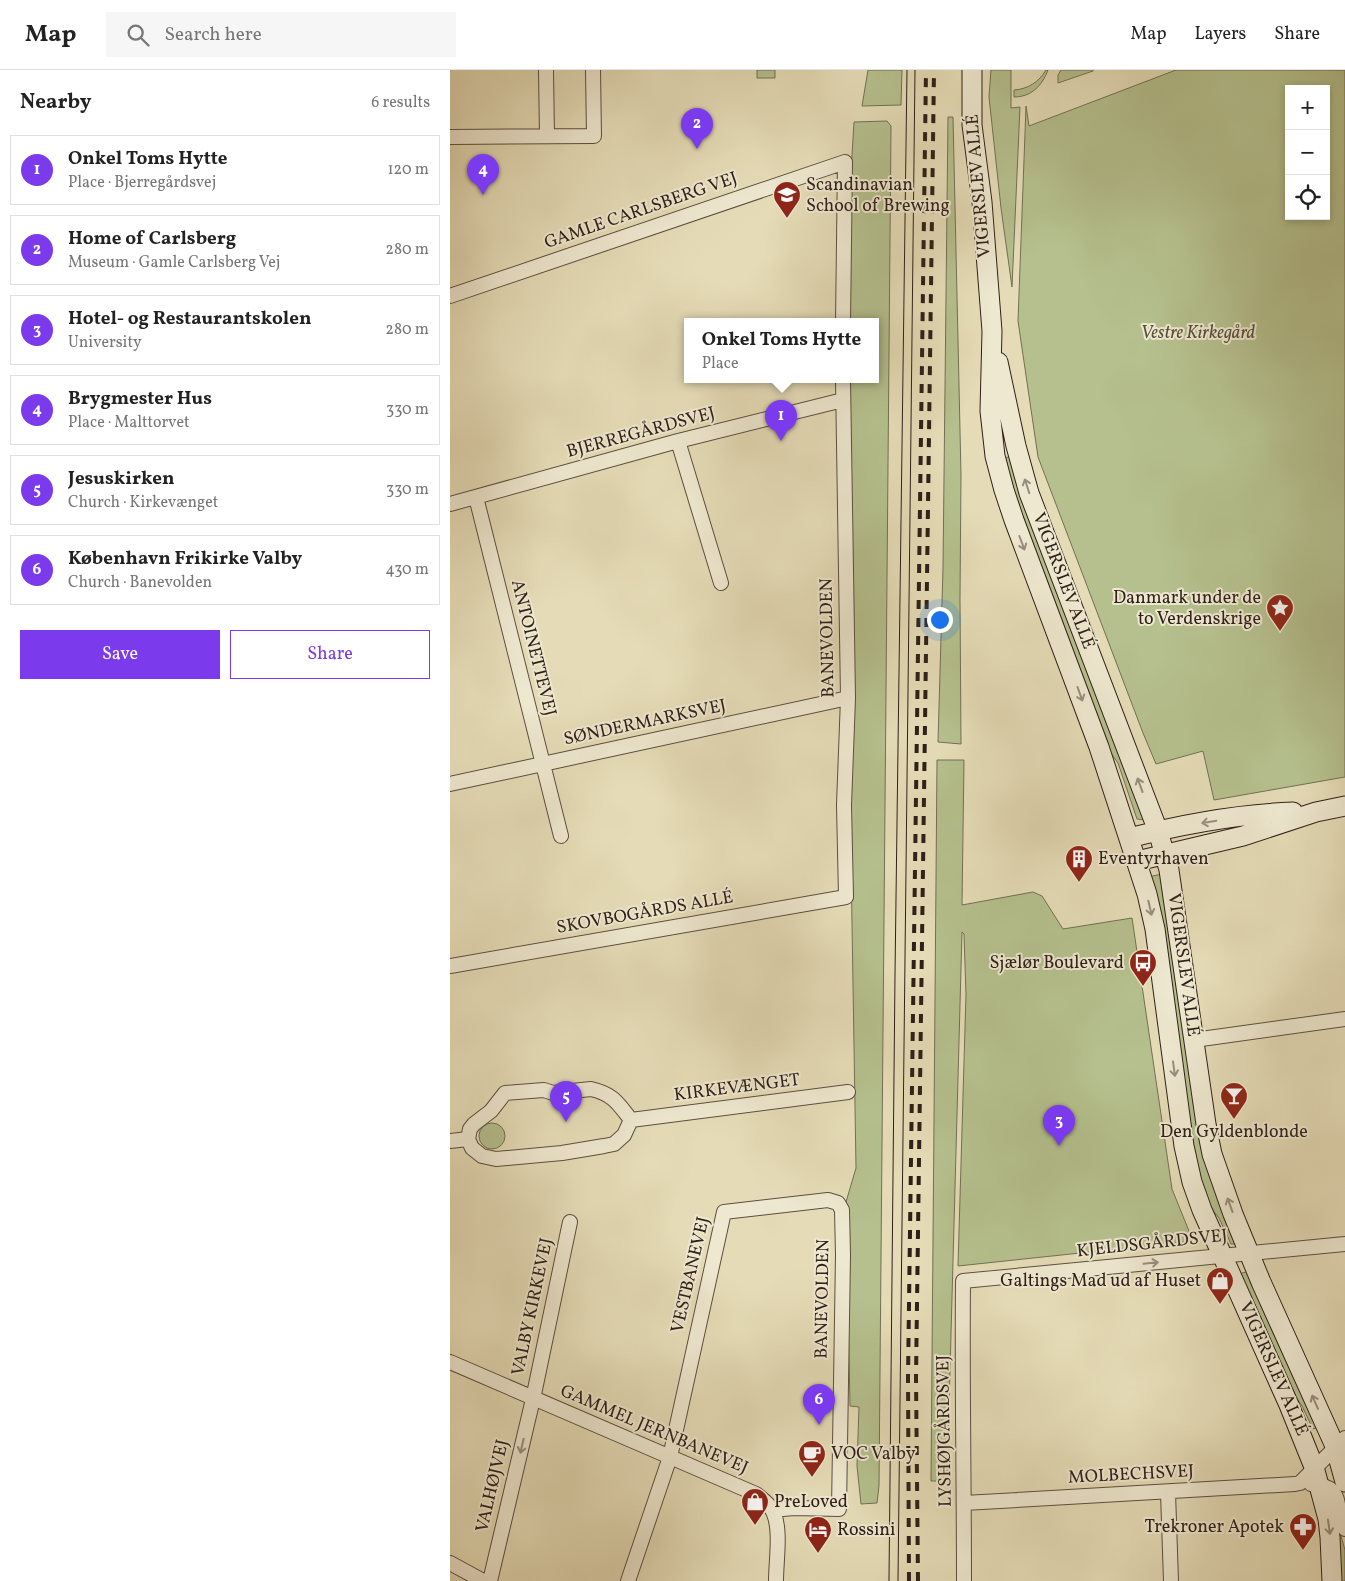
<!DOCTYPE html>
<html lang="en">
<head>
<meta charset="utf-8">
<style>
	body { margin:0; font-family:Vollkorn,serif; background:#f6f6f6; color:#222 }
	.controls { position:absolute; right:15px; top:15px; display:grid; overflow:hidden; border-radius:0px; box-shadow:0 2px 8px #0003 }
	.controls button { width:45px; height:45px; display:grid; place-items:center; padding:0; border:0; border-bottom:1px solid #e0e0e0; background:#fff; color:#222; font:25px sans-serif }
	.you { position:absolute; left:489px; top:549px; width:18px; height:18px; margin:-12px; border:4px solid #fff; border-radius:50%; background:#1a73e8; box-shadow:0 0 0 8px #1a73e833 }
	.badge { display:grid; place-items:center; width:32px; height:32px; border-radius:50%; background:#7c3aed; color:#fff; font-size:16px; font-weight:700 }
	.pin { position:absolute; translate:-50% -41px; filter:drop-shadow(0 1px 2px #0008) }
	.pin::after { content:''; position:absolute; top:26px; width:18px; height:15px; background:inherit; clip-path:polygon(0 0,100% 0,50% 100%) }
	.popup { position:absolute; left:234px; top:248px; width:195px; height:65px; box-sizing:border-box; display:grid; place-content:center; border-radius:0px; background:#fff; filter:drop-shadow(0 1px 4px #0005); font-size:16px; white-space:nowrap; color:#767676 }
	.popup b { font-size:19px; color:#222 }
	.popup::after { content:''; position:absolute; left:50%; top:100%; margin-left:-10px; border:10px solid transparent; border-top-color:#fff }
	.list { margin:0; padding:0; list-style:none }
	h2 { display:flex; justify-content:space-between; align-items:center; height:65px; margin:0; padding:0 20px; font-size:21px }
	h2 small { font-size:16px; font-weight:400; color:#767676 }
	.list li { display:grid; grid-template-columns:32px 1fr auto; gap:15px; align-items:center; box-sizing:border-box; height:70px; margin:0 10px 10px; padding:0 10px; border:1px solid #e0e0e0; border-radius:0px }
	.list b { display:block; font-size:19px; white-space:nowrap }
	.list p { margin:0; font-size:16px; white-space:nowrap; color:#767676 }
	.list em { font-size:16px; font-style:normal; color:#767676 }
	.actions { display:flex; gap:10px; padding:15px 20px }
	.actions a { flex:1; padding:11px 0; border:1px solid #7c3aed; border-radius:0px; text-align:center; font-size:18px; color:#7c3aed }
	.actions .main { background:#7c3aed; color:#fff }
	.icon { flex:none; width:28px; height:28px; fill:none; stroke:currentColor; stroke-width:2; stroke-linecap:round; stroke-linejoin:round }
	.map { position:relative; flex:none; width:895px; height:1511px; overflow:hidden }
	header { display:flex; align-items:center; gap:30px; box-sizing:border-box; height:70px; padding:0 25px; background:#fff; border-bottom:1px solid #e0e0e0 }
	header strong { font-size:24px }
	nav { display:flex; gap:28px; margin-inline-start:auto; font-size:18px }
	.search { width:350px; height:45px; background:#f6f6f6; display:flex; align-items:center; gap:12px; box-sizing:border-box; padding:0 18px; border-radius:0px; color:#767676; font-size:19px }
	main { display:flex }
	aside { flex:1; background:#fff }
	.map>svg:first-child { display:block }
</style>
</head>
<body>
<header>
<strong>Map</strong>
<div class="search"><svg class="icon" aria-label="search" viewBox="0 0 24 24"><circle cx="10" cy="10" r="6"/><path d="M15 15l6 6"/></svg>Search here</div>
<nav><a>Map</a><a>Layers</a><a>Share</a></nav>
</header>
<main>
<aside>
<h2>Nearby<small>6 results</small></h2>
<ul class="list">
<li><span class="badge">1</span><div><b>Onkel Toms Hytte</b><p>Place · Bjerregårdsvej</p></div><em>120 m</em></li>
<li><span class="badge">2</span><div><b>Home of Carlsberg</b><p>Museum · Gamle Carlsberg Vej</p></div><em>280 m</em></li>
<li><span class="badge">3</span><div><b>Hotel- og Restaurantskolen</b><p>University</p></div><em>280 m</em></li>
<li><span class="badge">4</span><div><b>Brygmester Hus</b><p>Place · Malttorvet</p></div><em>330 m</em></li>
<li><span class="badge">5</span><div><b>Jesuskirken</b><p>Church · Kirkevænget</p></div><em>330 m</em></li>
<li><span class="badge">6</span><div><b>København Frikirke Valby</b><p>Church · Banevolden</p></div><em>430 m</em></li>
</ul>
<div class="actions"><a class="main">Save</a><a>Share</a></div>
</aside>
<div class="map">
<svg width="895" height="1511" viewBox="0 0 895 1511">
	<rect width="100%" height="100%" fill="#e5dcb7"/>
	<filter id="stains"><feTurbulence type="fractalNoise" baseFrequency=".004" numOctaves="4"/><feColorMatrix values="0 0 0 0 .2 0 0 0 0 .09 0 0 0 0 .02 0 0 0 .5 -.17"/></filter>
	<radialGradient id="worn" r=".72"><stop offset=".6" stop-color="#630" stop-opacity="0"/><stop offset="1" stop-color="#630" stop-opacity=".3"/></radialGradient>
	<path fill="#b5c08e" stroke="#727054" fill-rule="evenodd" d="M307,0H325V8H307Z
		M418,0H452L451,35L412,36Z
		M541,0H561V38L570,37L562,217L551,138L539,27Z
		M596,0H598C592,16 581,27 564,27V20C578,19 589,12 596,0Z
		M611,0H643V1L608,13V5Z
		M726,0H895V707L764,730L753,681L706,694L693,663L588,387L568,251L576,36L579,56ZM839,19H876V146H839Z
		M498,47H503L511,405L510,529L511,674L488,672L493,498Z
		M437,51L441,56L429,1416L427,1433L411,1434L407,1396L409,1337L400,1336L396,1132L406,1098L401,792L400,310H425V252H400L399,136L404,52Z
		M561,386L694,750L687,749L668,693L658,679L574,458L555,388Z
		M487,690H514L512,835L583,822L592,826L613,859L682,848L722,1119L741,1166L734,1172L508,1196L516,924L514,864L512,862L497,1411H481Z
		M712,804L787,1174H781L769,1148L756,1132L747,1109L698,807Z
		M29 1066a13 13 0 1 1 26 0a13 13 0 1 1-26 0Z
		M800,1201L869,1357L863,1359L852,1336L839,1318L788,1204Z
		M887,1433L889,1459L895,1480V1511H890Z"/>
	<g fill="none" stroke-linecap="round" stroke-linejoin="round">
		<defs>
			<path id="street" d="M96,0L97,66
				M0,67L144,66L143,0
				M0,226L395,92L393,252
				M228,371L271,513
				M26,427L111,766
				M0,434L228,371L393,330
				M0,714L398,628
				M0,896L396,827L394,735L398,628L393,310
				M744,970L895,949
				M141,1019C163,1024 168,1033 181,1050L174,1065L164,1074L154,1076L112,1083L46,1089L32,1086L22,1078L18,1069L20,1059L24,1054L41,1041L55,1023L94,1020L103,1023Z
				M181,1050L398,1022
				M0,1071L18,1069
				M0,1292L306,1424C312,1429 321,1435 324,1444C331,1461 326,1492 326,1511
				M861,1414C895,1416 883,1433 895,1459
				M718,1422L721,1511
				M514,1433L845,1414L850,1413L895,1368
				M0,1493L33,1511
				M40,1511L83,1329L120,1152
				M178,1511L220,1387L274,1142L378,1130L388,1133L392,1140L393,1185L389,1439L344,1438L322,1440
				M514,1511C514,1411 512,1311 513,1211L895,1174"/>
			<path id="secondary" d="M522,0V55L532,132L542,261L540,341L545,386L554,420L564,450L649,677L697,824L705,859L734,1076L742,1112L752,1140L839,1335L864,1397L878,1449L880,1467L882,1511
				M548,292L566,376L579,423L708,761L719,800L756,1054L762,1084L783,1144L811,1212L885,1376L895,1412
				M679,768C733,754 788,744 843,742
				M687,791L793,766L866,742L895,736"/>
		</defs>
		<use href="#street" stroke="#5c4e40" stroke-width="16"/>
		<use href="#secondary" stroke="#2f1f19" stroke-width="21"/>
		<use href="#street" stroke="#eee8d0" stroke-width="14"/>
		<use href="#secondary" stroke="#eee8d0" stroke-width="19"/>
		<path stroke="#2f1f19" stroke-width="1" d="M439,1511L445,904L457,0
			M448,1511L465,0"/>
		<path stroke="#2f1f19" stroke-width="4" stroke-dasharray="9 9" stroke-linecap="butt" d="M459,1511L458,1307L476,0
			M468,1511L466,1307L484,0"/>
	</g>
	<defs><path id="oneway-shaft" d="M-6 0H5M1.5-3L5.5 0L1.5 3" fill="none" stroke-width="1.6" stroke-linecap="round" stroke-linejoin="round" transform="scale(1.25)"/></defs>
	<g stroke="#988e7e">
		<use href="#oneway-shaft" transform="translate(577 416) rotate(-108)"/>
		<use href="#oneway-shaft" transform="translate(572 473) rotate(69)"/>
		<use href="#oneway-shaft" transform="translate(630 624) rotate(70)"/>
		<use href="#oneway-shaft" transform="translate(690 715) rotate(-110)"/>
		<use href="#oneway-shaft" transform="translate(759 752) rotate(170)"/>
		<use href="#oneway-shaft" transform="translate(700 838) rotate(77)"/>
		<use href="#oneway-shaft" transform="translate(724 999) rotate(82)"/>
		<use href="#oneway-shaft" transform="translate(780 1135) rotate(-110)"/>
		<use href="#oneway-shaft" transform="translate(701 1193) rotate(-6)"/>
		<use href="#oneway-shaft" transform="translate(865 1332) rotate(-114)"/>
		<use href="#oneway-shaft" transform="translate(72 1376) rotate(103)"/>
		<use href="#oneway-shaft" transform="translate(879 1457) rotate(82)"/>
	</g>
	<defs>
		<symbol id="university-pin" viewBox="-11 -11 22 30"><path d="M0 17L-7.5 6A9.5 9.5 0 1 1 7.5 6Z" fill="#8f2418" stroke="#eee8d0"/><path d="M0-5L7-2L0 1L-7-2ZM-4 1L0 2.5L4 1V4Q0 6-4 4Z" fill="#fff"/></symbol>
		<symbol id="sight-pin" viewBox="-11 -11 22 30"><path d="M0 17L-7.5 6A9.5 9.5 0 1 1 7.5 6Z" fill="#8f2418" stroke="#eee8d0"/><path d="M0-6L1.8-2.2L6-1.7L2.9 1.2L3.7 5.4L0 3.3L-3.7 5.4L-2.9 1.2L-6-1.7L-1.8-2.2Z" fill="#fff"/></symbol>
		<symbol id="building-pin" viewBox="-11 -11 22 30"><path d="M0 17L-7.5 6A9.5 9.5 0 1 1 7.5 6Z" fill="#8f2418" stroke="#eee8d0"/><path d="M-4-6H4V6H1V3H-1V6H-4ZM-2.5-4.3h1.7v1.8h-1.7ZM.8-4.3h1.7v1.8H.8ZM-2.5-1h1.7V.8h-1.7ZM.8-1h1.7V.8H.8Z" fill="#fff"/></symbol>
		<symbol id="bus-pin" viewBox="-11 -11 22 30"><path d="M0 17L-7.5 6A9.5 9.5 0 1 1 7.5 6Z" fill="#8f2418" stroke="#eee8d0"/><path d="M-5-6H5V4H4V6H2V4H-2V6H-4V4H-5ZM-3.5-4V0h7V-4ZM-3.5 1.2v1.5H-2V1.2ZM2 1.2v1.5H3.5V1.2Z" fill="#fff"/></symbol>
		<symbol id="bar-pin" viewBox="-11 -11 22 30"><path d="M0 17L-7.5 6A9.5 9.5 0 1 1 7.5 6Z" fill="#8f2418" stroke="#eee8d0"/><path d="M-6-5H6L.8 .8V4.5H3.5V6h-7V4.5H-.8V.8Z" fill="#fff"/></symbol>
		<symbol id="shop-pin" viewBox="-11 -11 22 30"><path d="M0 17L-7.5 6A9.5 9.5 0 1 1 7.5 6Z" fill="#8f2418" stroke="#eee8d0"/><path d="M-5-2.5h2.3a2.7 3.5 0 0 1 5.4 0H5L5.5 6h-11ZM-1.5-2.5h3a1.5 2.3 0 0 0-3 0Z" fill="#fff"/></symbol>
		<symbol id="cafe-pin" viewBox="-11 -11 22 30"><path d="M0 17L-7.5 6A9.5 9.5 0 1 1 7.5 6Z" fill="#8f2418" stroke="#eee8d0"/><path d="M-5.5-4.5H6V0H3Q3 3.5 0 3.5H-2.5Q-5.5 3.5-5.5 0ZM3-3.2v2h1.7v-2ZM-6 4.5H4V6H-6Z" fill="#fff"/></symbol>
		<symbol id="pharmacy-pin" viewBox="-11 -11 22 30"><path d="M0 17L-7.5 6A9.5 9.5 0 1 1 7.5 6Z" fill="#8f2418" stroke="#eee8d0"/><path d="M-2-6h4v4h4v4h-4v4h-4v-4h-4v-4h4Z" fill="#fff"/></symbol>
		<symbol id="hotel-pin" viewBox="-11 -11 22 30"><path d="M0 17L-7.5 6A9.5 9.5 0 1 1 7.5 6Z" fill="#8f2418" stroke="#eee8d0"/><path d="M-6-4.5h1.5V1H6V5H4.5V3h-9V5H-6ZM-4 0a1.8 1.8 0 1 1 3.6 0ZM.5 0V-2.5h3Q6-2.5 6 0Z" fill="#fff"/></symbol>
	</defs>
	<g fill-rule="evenodd">
		<use href="#university-pin" x="321" y="109" width="32" height="43"/>
		<use href="#sight-pin" x="814" y="522" width="32" height="43"/>
		<use href="#building-pin" x="613" y="773" width="32" height="43"/>
		<use href="#bus-pin" x="677" y="877" width="32" height="43"/>
		<use href="#bar-pin" x="768" y="1010" width="32" height="43"/>
		<use href="#shop-pin" x="754" y="1195" width="32" height="43"/>
		<use href="#cafe-pin" x="346" y="1368" width="32" height="43"/>
		<use href="#shop-pin" x="289" y="1416" width="32" height="43"/>
		<use href="#pharmacy-pin" x="837" y="1441" width="32" height="43"/>
		<use href="#hotel-pin" x="352" y="1444" width="32" height="43"/>
	</g>
	<g text-anchor="middle" dominant-baseline="central" stroke-width="4" stroke-linejoin="round" paint-order="stroke">
		<g font-size="18" fill="#2f1f19" stroke="#eee8d0" text-anchor="start">
			<text x="356" y="115">Scandinavian<tspan x="356" dy="21">School of Brewing</tspan></text>
			<text x="811" y="528" text-anchor="end">Danmark under de<tspan x="811" dy="21">to Verdenskrige</tspan></text>
			<text x="648" y="789">Eventyrhaven</text>
			<text x="674" y="893" text-anchor="end">Sjælør Boulevard</text>
			<text x="784" y="1062" text-anchor="middle">Den Gyldenblonde</text>
			<text x="751" y="1211" text-anchor="end">Galtings Mad ud af Huset</text>
			<text x="381" y="1384">VOC Valby</text>
			<text x="324" y="1432">PreLoved</text>
			<text x="834" y="1457" text-anchor="end">Trekroner Apotek</text>
			<text x="387" y="1460">Rossini</text>
		</g>
		<g font-size="18" fill="#2f1f19" stroke="#eee8d0">
			<text transform="translate(529 116) rotate(-95)">VIGERSLEV ALLÉ</text>
			<text transform="translate(191 141) rotate(-19)">GAMLE CARLSBERG VEJ</text>
			<text transform="translate(191 363) rotate(-15)">BJERREGÅRDSVEJ</text>
			<text transform="translate(613 511) rotate(69)">VIGERSLEV ALLÉ</text>
			<text transform="translate(378 568) rotate(-91)">BANEVOLDEN</text>
			<text transform="translate(83 578) rotate(76)">ANTOINETTEVEJ</text>
			<text transform="translate(195 653) rotate(-12)">SØNDERMARKSVEJ</text>
			<text transform="translate(195 843) rotate(-10)">SKOVBOGÅRDS ALLÉ</text>
			<text transform="translate(733 895) rotate(82)">VIGERSLEV ALLÉ</text>
			<text transform="translate(287 1018) rotate(-7)">KIRKEVÆNGET</text>
			<text transform="translate(702 1174) rotate(-6)">KJELDSGÅRDSVEJ</text>
			<text transform="translate(241 1205) rotate(-77)">VESTBANEVEJ</text>
			<text transform="translate(373 1229) rotate(-89)">BANEVOLDEN</text>
			<text transform="translate(83 1237) rotate(-78)">VALBY KIRKEVEJ</text>
			<text transform="translate(823 1299) rotate(66)">VIGERSLEV ALLÉ</text>
			<text transform="translate(204 1360) rotate(23)">GAMMEL JERNBANEVEJ</text>
			<text transform="translate(495 1361) rotate(-91)">LYSHØJGÅRDSVEJ</text>
			<text transform="translate(681 1405) rotate(-3)">MOLBECHSVEJ</text>
			<text transform="translate(43 1416) rotate(-77)">VALHØJVEJ</text>
		</g>
		<g font-size="18" font-style="italic" fill="#574f3c" stroke="#eee8d0">
			<text x="748" y="263">Vestre Kirkegård</text>
		</g>
	</g>
	<rect width="100%" height="100%" filter="url(#stains)"/>
	<rect width="100%" height="100%" fill="url(#worn)"/>
</svg>
<div class="controls">
<button>+</button>
<button>−</button>
<button><svg class="icon" aria-label="locate" viewBox="0 0 24 24"><circle cx="12" cy="12" r="6"/><path d="M12 2v4M12 18v4M2 12h4M18 12h4"/></svg></button>
</div>
<div class="you"></div>
<div class="pin badge" style="left:331px;top:371px">1</div>
<div class="popup"><b>Onkel Toms Hytte</b>Place</div>
<div class="pin badge" style="left:247px;top:79px">2</div>
<div class="pin badge" style="left:609px;top:1076px">3</div>
<div class="pin badge" style="left:33px;top:125px">4</div>
<div class="pin badge" style="left:116px;top:1052px">5</div>
<div class="pin badge" style="left:369px;top:1355px">6</div>
</div>
</main>
</body>
</html>
